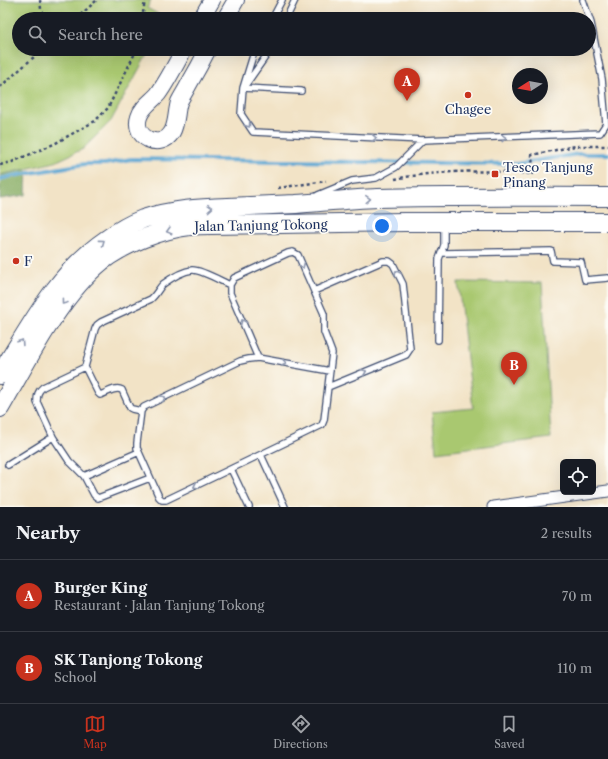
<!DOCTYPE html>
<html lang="en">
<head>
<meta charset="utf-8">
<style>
	body { margin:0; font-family:"Libre Caslon Text",serif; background:#242831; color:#f1f3f6 }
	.controls { position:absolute; right:12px; bottom:12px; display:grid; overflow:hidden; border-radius:6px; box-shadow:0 4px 16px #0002 }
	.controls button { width:36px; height:36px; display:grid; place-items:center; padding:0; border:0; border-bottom:1px solid #363941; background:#171b24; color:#f1f3f6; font:20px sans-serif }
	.compass { position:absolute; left:512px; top:68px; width:36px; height:36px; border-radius:50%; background:#171b24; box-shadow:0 4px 16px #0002; rotate:259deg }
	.you { position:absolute; left:382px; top:226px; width:14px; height:14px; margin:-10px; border:3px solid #fff; border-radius:50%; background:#1a73e8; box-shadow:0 0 0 6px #1a73e833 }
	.badge { display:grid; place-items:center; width:26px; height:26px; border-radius:50%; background:#c8321e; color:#fff; font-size:13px; font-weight:700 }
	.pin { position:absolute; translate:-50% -33px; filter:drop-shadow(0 1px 2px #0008) }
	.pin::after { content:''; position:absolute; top:21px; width:14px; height:12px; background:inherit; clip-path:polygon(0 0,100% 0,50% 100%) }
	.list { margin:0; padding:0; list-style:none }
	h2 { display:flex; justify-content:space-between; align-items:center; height:52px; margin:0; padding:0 16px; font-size:17px }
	h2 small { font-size:13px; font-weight:400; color:#9ea1a6 }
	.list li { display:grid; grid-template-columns:26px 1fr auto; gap:12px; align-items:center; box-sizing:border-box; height:72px; padding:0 16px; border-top:1px solid #363941 }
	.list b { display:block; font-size:15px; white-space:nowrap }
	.list p { margin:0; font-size:13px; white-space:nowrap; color:#9ea1a6 }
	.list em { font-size:13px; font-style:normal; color:#9ea1a6 }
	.icon { flex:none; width:22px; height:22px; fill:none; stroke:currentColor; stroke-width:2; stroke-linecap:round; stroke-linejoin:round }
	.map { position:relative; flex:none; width:608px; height:507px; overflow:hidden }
	.search { position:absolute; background:#171b24; box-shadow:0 4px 16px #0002; left:12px; right:12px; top:12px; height:44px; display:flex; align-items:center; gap:10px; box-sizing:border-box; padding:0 14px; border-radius:22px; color:#9ea1a6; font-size:15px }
	.sheet { height:196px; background:#171b24 }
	nav { display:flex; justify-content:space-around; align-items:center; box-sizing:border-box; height:56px; border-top:1px solid #363941; background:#171b24; font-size:11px; color:#9ea1a6 }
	nav a { display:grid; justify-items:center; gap:2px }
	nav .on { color:#c8321e }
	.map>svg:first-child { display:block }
</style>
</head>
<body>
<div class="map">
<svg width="608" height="507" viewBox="0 0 608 507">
	<rect width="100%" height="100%" fill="#fdfcf7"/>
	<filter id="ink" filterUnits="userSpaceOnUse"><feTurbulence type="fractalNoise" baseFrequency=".025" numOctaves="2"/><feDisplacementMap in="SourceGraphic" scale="8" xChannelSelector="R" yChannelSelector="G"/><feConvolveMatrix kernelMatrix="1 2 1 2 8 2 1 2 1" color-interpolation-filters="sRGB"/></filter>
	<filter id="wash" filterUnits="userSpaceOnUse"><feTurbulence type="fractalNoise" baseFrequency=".012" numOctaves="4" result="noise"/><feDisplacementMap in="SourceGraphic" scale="16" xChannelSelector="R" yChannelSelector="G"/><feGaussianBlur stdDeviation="0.9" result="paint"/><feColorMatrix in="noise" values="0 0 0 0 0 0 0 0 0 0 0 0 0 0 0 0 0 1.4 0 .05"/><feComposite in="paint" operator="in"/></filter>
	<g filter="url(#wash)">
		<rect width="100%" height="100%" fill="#f2e3c6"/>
		<path fill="#a9c86f" stroke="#627c66" d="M0,0H151L147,8L167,19H19V49H150L111,121L83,149L55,162L0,175Z
			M458,282L542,283L551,438L436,452L432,412L473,408Z"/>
		<path fill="#86ac62" stroke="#506e60" d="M27,169L26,195L0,199V175Z"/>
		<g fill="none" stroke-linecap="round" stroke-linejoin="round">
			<path stroke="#58a4d1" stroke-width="4" d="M0,179L12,176L85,164H105L131,159L516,164L578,154H608"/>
		</g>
	</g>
	<g filter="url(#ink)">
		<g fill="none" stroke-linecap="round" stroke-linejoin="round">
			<defs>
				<path id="lane" d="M272,19L282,0
					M286,19L295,0
					M255,49L243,88L241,114L253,132L423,140L600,133L606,124L602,79L591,23L583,0
					M247,83L266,56L270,49
					M243,88L301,91
					M318,195L352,181L376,178L396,167L423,140
					M442,253L551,251L553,261L581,262L585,280L608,278
					M314,291L383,261H389L393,264L403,284L410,349L406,355L328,387
					M438,340L439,259L444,245V225
					M258,358L230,293V285L234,278L288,253L293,252L298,255L324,314V332L332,353L324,420L322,425L166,500H162L159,497L137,448V443L141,411L144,407L240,361L249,359L258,358L330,371
					M141,411L132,409L130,408L122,390C115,386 107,393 100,395L98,393L85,367L95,329L97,325L101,322L151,299C156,295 159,288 163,284C170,279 183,271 192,270C200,269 221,281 230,285
					M53,437L37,402C37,395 38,391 43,387L85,367
					M261,455L285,507
					M8,465L53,437L69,461L84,476L94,495L98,498L150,478
					M231,469L249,507
					M84,476L139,452"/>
				<path id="street" d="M493,507L608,491"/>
				<path id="secondary" d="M201,19L212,0
					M225,19L236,0
					M184,49C176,64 168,80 158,94C152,101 142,107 139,117C132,138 161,151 172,132C177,123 176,112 179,102C182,96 186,90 189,84C196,72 202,61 208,49"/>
				<path id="primary" d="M0,375C31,325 57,273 107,239C118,231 130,224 143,219C170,210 199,208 228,207C250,206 273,205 296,204C323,202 351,199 378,198C455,196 531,197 608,197
					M0,408C28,360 59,296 102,261C124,244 162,229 190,226C197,225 204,225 211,225L404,222H608"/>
			</defs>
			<use href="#lane" stroke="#3b4a6e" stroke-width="8"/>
			<use href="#street" stroke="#3b4a6e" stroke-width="13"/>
			<use href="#secondary" stroke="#3b4a6e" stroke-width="18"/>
			<use href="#primary" stroke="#3b4a6e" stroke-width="20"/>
			<path stroke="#3b4a6e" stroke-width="2.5" stroke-dasharray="3 3" stroke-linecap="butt" d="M40,0L41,9L46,19
				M76,19L97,0
				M142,19L145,0
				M79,49C91,54 107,53 119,49
				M0,87L43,49
				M0,165L12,162L54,144L95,121L108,108L137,49
				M395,179C440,170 487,170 533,174L532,155L575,146H608
				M278,188L326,181"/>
			<use href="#lane" stroke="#fff" stroke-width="5.5"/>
			<use href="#street" stroke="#fff" stroke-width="11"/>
			<use href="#secondary" stroke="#fff" stroke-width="16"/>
			<use href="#primary" stroke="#fff" stroke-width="18"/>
		</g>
		<defs><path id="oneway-chevron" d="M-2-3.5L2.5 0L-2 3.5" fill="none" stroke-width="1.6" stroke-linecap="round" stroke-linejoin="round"/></defs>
		<g stroke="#8d97ae">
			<use href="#oneway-chevron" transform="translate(248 125) rotate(56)"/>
			<use href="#oneway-chevron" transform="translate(374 138) rotate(3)"/>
			<use href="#oneway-chevron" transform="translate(504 138) rotate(-2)"/>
			<use href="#oneway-chevron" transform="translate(368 199) rotate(-4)"/>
			<use href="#oneway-chevron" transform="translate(210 208) rotate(-3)"/>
			<use href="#oneway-chevron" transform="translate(169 231) rotate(165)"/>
			<use href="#oneway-chevron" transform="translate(102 242) rotate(-36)"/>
			<use href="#oneway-chevron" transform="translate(302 266) rotate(66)"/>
			<use href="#oneway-chevron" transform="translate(397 273) rotate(-116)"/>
			<use href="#oneway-chevron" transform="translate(64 302) rotate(127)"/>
			<use href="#oneway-chevron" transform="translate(243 322) rotate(-113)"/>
			<use href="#oneway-chevron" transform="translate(21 342) rotate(-58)"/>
			<use href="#oneway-chevron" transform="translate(284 363) rotate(10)"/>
			<use href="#oneway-chevron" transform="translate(364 372) rotate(-22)"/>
			<use href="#oneway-chevron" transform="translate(163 398) rotate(-25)"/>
			<use href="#oneway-chevron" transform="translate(196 486) rotate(155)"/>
		</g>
	</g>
	<g fill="#c8321e" stroke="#fdfcf7" stroke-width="1.5">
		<circle cx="468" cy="95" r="4"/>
		<rect x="491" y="170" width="8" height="8" rx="2"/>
		<circle cx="16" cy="261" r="4"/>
	</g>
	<g text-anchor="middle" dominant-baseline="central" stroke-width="3.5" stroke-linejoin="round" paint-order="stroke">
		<g font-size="13" fill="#1b2f5e" stroke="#fdfcf7" text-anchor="start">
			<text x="468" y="109" text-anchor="middle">Chagee</text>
			<text x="503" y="167">Tesco Tanjung<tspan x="503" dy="15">Pinang</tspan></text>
			<text x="24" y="261">F</text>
		</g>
		<g font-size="13" fill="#1b2f5e" stroke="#fdfcf7">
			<text transform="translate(261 225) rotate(-1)">Jalan Tanjung Tokong</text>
		</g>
	</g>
</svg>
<div class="controls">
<button><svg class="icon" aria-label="locate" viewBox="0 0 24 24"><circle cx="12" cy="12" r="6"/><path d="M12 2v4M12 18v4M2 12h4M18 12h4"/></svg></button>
</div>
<svg class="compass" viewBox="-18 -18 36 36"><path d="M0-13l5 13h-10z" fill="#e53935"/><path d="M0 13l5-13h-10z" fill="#9ea1a6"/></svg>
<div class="you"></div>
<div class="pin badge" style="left:407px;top:101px">A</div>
<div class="pin badge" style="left:514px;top:385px">B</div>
<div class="search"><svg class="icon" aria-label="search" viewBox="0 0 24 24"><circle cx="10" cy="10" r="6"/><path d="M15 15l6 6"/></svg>Search here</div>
</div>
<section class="sheet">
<h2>Nearby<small>2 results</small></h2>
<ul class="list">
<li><span class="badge">A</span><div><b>Burger King</b><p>Restaurant · Jalan Tanjung Tokong</p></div><em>70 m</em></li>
<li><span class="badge">B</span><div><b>SK Tanjong Tokong</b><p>School</p></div><em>110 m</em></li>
</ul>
</section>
<nav>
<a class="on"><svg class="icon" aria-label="map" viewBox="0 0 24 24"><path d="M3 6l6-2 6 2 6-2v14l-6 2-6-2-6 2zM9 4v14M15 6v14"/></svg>Map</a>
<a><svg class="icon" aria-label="directions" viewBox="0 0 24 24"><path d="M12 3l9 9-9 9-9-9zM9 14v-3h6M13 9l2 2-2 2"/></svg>Directions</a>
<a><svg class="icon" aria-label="saved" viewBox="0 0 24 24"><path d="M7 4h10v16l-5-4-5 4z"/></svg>Saved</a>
</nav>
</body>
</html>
